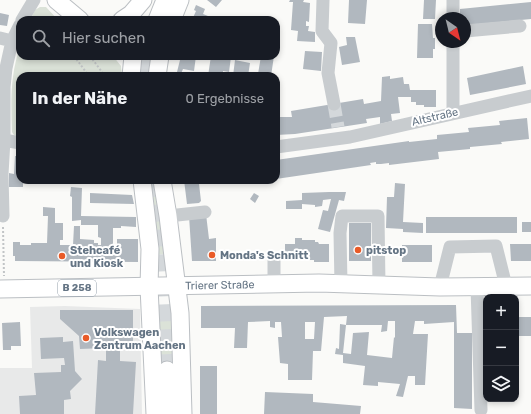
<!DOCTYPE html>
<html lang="de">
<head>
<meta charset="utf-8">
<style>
	body { margin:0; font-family:Rubik,sans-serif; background:#20242c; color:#f1f3f6 }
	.controls { position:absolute; right:12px; bottom:12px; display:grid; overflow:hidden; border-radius:8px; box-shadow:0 2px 6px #0003 }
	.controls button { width:36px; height:36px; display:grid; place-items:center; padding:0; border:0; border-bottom:1px solid #363941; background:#171b24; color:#f1f3f6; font:20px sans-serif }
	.compass { position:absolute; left:435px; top:12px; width:36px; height:36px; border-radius:50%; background:#171b24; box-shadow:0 2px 6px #0003; rotate:145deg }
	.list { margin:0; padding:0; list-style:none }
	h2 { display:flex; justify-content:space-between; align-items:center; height:52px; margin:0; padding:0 16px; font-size:17px }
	h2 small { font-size:13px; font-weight:400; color:#9ea1a6 }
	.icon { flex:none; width:22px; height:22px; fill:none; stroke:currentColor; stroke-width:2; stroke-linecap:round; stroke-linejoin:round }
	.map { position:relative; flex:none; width:531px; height:414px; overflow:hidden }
	.search { position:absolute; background:#171b24; box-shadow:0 2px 6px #0003; left:16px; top:16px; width:264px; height:44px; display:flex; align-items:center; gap:10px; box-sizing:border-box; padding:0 14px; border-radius:12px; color:#9ea1a6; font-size:15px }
	.panel { position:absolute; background:#171b24; box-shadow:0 2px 6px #0003; left:16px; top:72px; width:264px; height:112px; border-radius:12px }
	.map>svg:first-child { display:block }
</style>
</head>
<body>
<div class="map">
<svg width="531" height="414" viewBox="0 0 531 414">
	<rect width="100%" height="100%" fill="#fafaf8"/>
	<path fill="#e8e9e9" d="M65,306L140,309L142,414H0V368H32L30,307Z"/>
	<path fill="#dbe2d8" d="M40,7H46L58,20H30L35,10Z
		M20,47V56H113L121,66L122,76H20V138L14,135L12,132C11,103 10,75 20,47Z
		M146,56L150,60L151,76H136L140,57Z
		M149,180H157L167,254L156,255Z
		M157,317L171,320L176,371L159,372Z"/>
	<path fill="#b1b8bf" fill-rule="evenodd" d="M207,0H222L216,7Z
		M290,0H304L303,2L310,3L309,22L306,21V26H309L308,31L315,32V42L297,41L298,31L291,30L293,2H289Z
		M349,0H367L365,24L348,23Z
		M424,0H436L435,19H423Z
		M531,2V19L468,25V19L460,18V9Z
		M196,5L205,9L203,14L218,20H192L196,11L194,10Z
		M0,13L9,15L7,26L0,25Z
		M418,24H432L433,38H435V49H433V58H417Z
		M346,37H355L360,62L342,65L339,47L347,45Z
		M305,51L322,52L321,71L303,69Z
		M181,56H196L194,71L183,69L180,76H176Z
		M211,56L231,57L229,72L223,71V76H208Z
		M261,56H274L271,76L258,74Z
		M235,60L250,63L248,76H233Z
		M523,66L526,84L470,95L467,78Z
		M390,76V79L403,77L404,84H409L410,90H436V107H424V105H416V102H411V97H398L400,113L391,114L392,121L380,124V117L366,119L367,123L295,134L276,135V117H292L291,111L363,99L364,104L381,101L382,77Z
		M527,118L529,139L501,142L502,144L470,147V149L438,152L439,159L389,165V163L381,164H376V162L370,163L371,165L276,179V160L409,141V142L437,139V135L469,132L468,128L500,125L499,121Z
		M15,156H20V174H18L19,178H20V180H23V187H9V173L14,174Z
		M184,180H220V183L199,184L201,201L199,203L187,204Z
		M395,183L405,184L403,222L423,223V233L403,232V229L386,228L387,197H394Z
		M71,187L82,188L81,216L136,217V227L121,226V228H113V245H117V239H138V262L15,261V256H13V242H20V245H31V243H47L48,216H43V207L55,208V223H63V240H60V245H73L74,226H80V239L94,240V243H98V245H101V238L98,237V225H81V220L72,221V197L70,196Z
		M329,192H346L344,201L339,200L330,232L318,229L323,210L328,211L331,199L323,200L322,206L315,207V205L302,204V209H286V201L302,200V193Z
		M90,193L132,195L134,204L90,203Z
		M254,193L259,196L255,203L250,199Z
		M206,214L209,239L216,238V261H192L189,216Z
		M426,217H517V233H426Z
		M522,222H531V232H522Z
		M349,223H371V261H349Z
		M295,238H302V240H315V242H318L319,244H329V262H314V260H285V244H295Z
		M510,244H531V261H511Z
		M402,245H432V262H402Z
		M456,305L457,333H472V409L454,408V322L424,324V321H415L413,334H428L425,385H415V376H408L403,397L396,396L400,384L378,382V386L363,385L365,366L343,363V355L335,354L336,348L339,349L340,324L346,325L343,353L351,354L353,333L369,332L367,355L392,358L394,337L395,338V321H388L387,331L381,332L382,325H346L347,316L324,317L321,351H313L312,380H288V364L280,363L278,337H282L281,322H275V328L270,327V321L248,322L247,348H234L235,328H201V306ZM305,322H315L314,339H305Z
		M60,310H133V348H120V361L136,362L133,414H95L98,360L106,361V348L80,349L79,336L60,319Z
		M516,317H531V336H516Z
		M20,322L21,346H11V350H3L2,323Z
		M63,337V342L73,341L75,371L82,379L70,391L71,399L64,400V414H20L19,396L36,395L34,373L61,372V365H65L64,358L41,359L40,338Z
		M200,366H217V414H200Z
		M265,392L313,394V402L361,406L360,414H264Z"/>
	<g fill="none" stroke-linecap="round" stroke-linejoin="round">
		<path stroke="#d4d8db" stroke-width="13" stroke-dasharray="13 6" stroke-linecap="butt" d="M334,104L338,127"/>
		<path stroke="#d4d8db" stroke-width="17" stroke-dasharray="17 8" stroke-linecap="butt" d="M143,76L147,56
			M152,180L161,248L167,370"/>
		<defs>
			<g id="major">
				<path d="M56,0L80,20"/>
				<path d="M122,20L131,14L143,0"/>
				<path d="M157,20L165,0"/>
				<path d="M172,20L180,0"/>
				<path d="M131,76L133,56"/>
				<path d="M157,76L160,56"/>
				<path d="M142,180L150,249L149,287L155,414"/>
				<path d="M162,180L168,216L180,313L183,414"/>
				<path id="s1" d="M0,289L319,283L440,287L531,286"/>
				<path d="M167,370L168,414"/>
			</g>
		</defs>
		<use href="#major" stroke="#bbbfc3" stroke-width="19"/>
		<path stroke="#c1c4c6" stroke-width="2" stroke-dasharray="2 2" stroke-linecap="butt" d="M74,56L89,76
			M90,56L105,76
			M3,227L4,276"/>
		<path stroke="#c8cccf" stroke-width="13" d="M323,0L322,31L331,43L328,73L334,104
			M453,18V0
			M22,20L34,0
			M465,31L520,26
			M0,38L12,41
			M453,112V42
			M4,140L20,143
			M276,147L350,137L531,96
			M3,216L2,174L4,140V87L6,68L12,41L20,25
			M168,216L205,212
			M274,260V284
			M341,284L340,233L342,216H378L379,285
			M440,287L450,247L496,246L506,286
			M477,287L481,410"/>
		<use href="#major" stroke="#fff" stroke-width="17"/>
	</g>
	<g fill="#e95b28" stroke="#fff" stroke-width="1.5">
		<circle cx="358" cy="250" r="4"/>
		<circle cx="212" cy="255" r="4"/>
		<circle cx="62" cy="256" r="4"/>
		<circle cx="86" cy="338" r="4"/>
	</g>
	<g text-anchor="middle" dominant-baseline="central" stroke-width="4" stroke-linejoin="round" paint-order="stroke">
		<rect fill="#fff" stroke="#929ea9" stroke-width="1" x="58" y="280" width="38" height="16" rx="3"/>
		<g font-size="10" font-weight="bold" fill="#647484">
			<text x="77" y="288">B 258</text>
		</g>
		<g font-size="11" fill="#647484" stroke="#fff">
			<text transform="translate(435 117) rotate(-13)">Altstraße</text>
			<text stroke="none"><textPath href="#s1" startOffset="220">Trierer Straße</textPath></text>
		</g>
		<g font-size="11" font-weight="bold" fill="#647484" stroke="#fff" text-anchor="start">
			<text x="70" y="250">Stehcafé<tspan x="70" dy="13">und Kiosk</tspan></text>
			<text x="366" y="250">pitstop</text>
			<text x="220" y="255">Monda's Schnitt</text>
			<text x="94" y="332">Volkswagen<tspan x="94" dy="13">Zentrum Aachen</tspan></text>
		</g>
	</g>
</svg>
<div class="controls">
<button>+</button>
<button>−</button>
<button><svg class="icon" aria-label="layers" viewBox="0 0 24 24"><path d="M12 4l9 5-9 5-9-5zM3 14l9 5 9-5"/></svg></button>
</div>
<svg class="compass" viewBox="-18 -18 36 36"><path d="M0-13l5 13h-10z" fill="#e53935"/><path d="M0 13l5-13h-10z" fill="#9ea1a6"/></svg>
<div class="search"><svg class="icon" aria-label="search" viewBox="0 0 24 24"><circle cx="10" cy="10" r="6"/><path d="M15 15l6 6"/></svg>Hier suchen</div>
<section class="panel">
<h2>In der Nähe<small>0 Ergebnisse</small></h2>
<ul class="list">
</ul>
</section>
</div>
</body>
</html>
